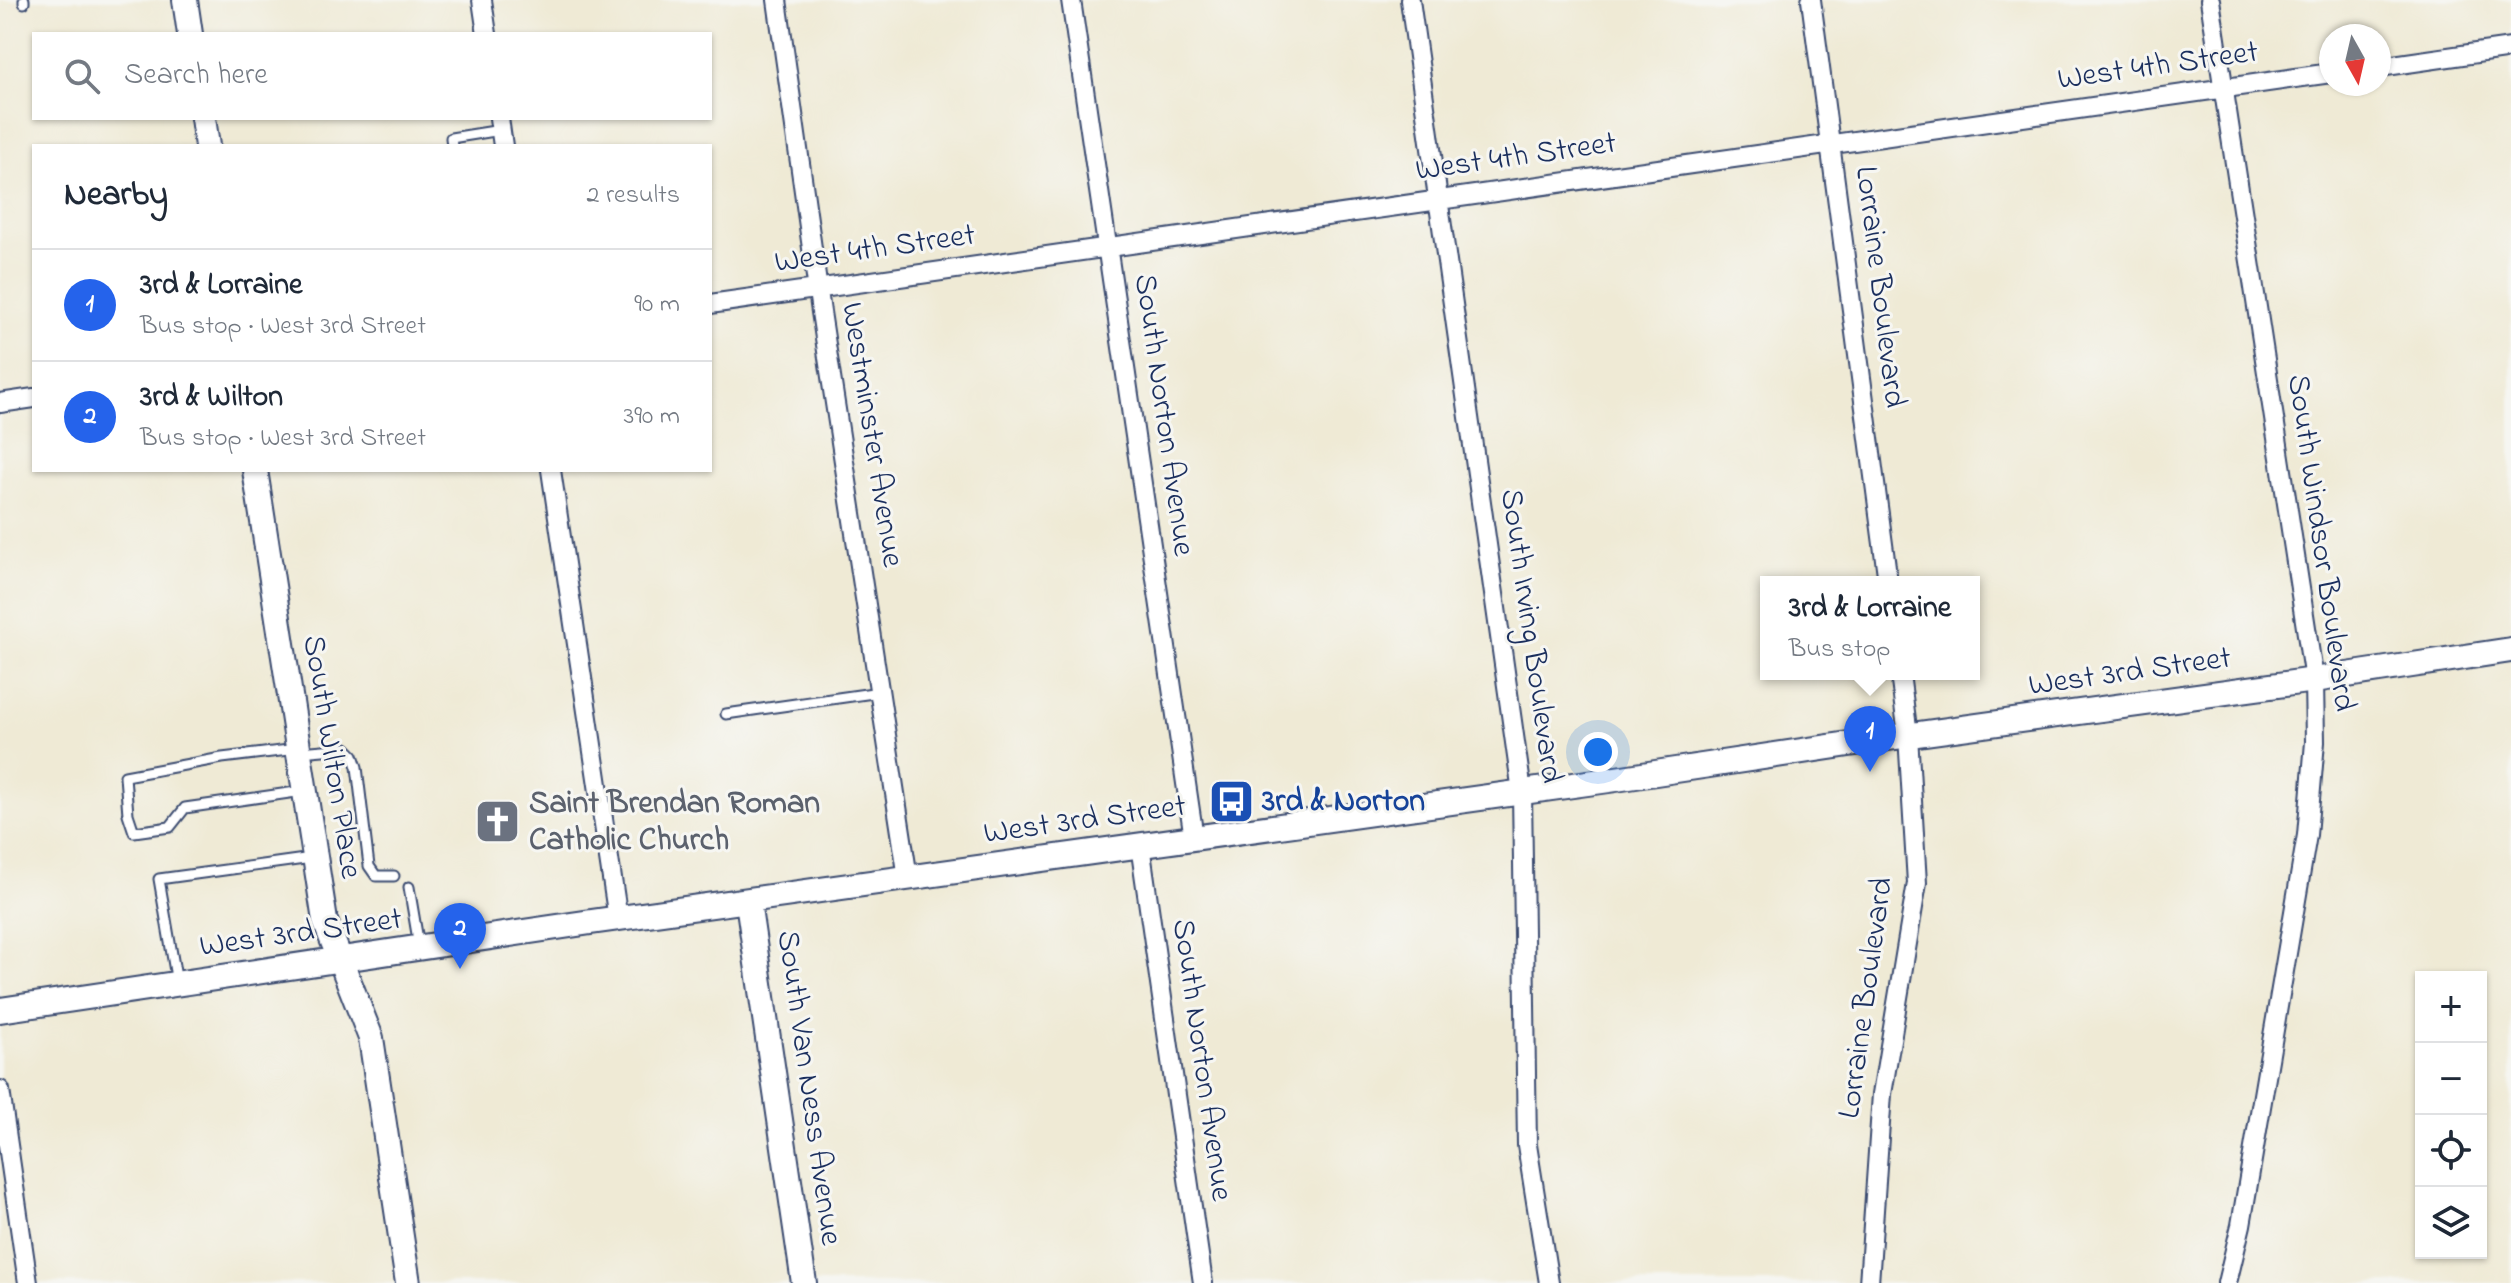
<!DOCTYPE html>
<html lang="en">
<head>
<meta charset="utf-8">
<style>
	body { margin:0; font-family:"Indie Flower",sans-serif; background:#f2f2f3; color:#1f2937 }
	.controls { position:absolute; right:24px; bottom:24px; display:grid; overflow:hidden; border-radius:0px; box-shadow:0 2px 6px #0004 }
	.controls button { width:72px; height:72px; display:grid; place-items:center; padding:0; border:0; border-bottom:2px solid #e0e1e3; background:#fff; color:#1f2937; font:40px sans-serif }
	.compass { position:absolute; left:2319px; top:24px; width:72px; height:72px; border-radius:50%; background:#fff; box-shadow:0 2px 6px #0004; rotate:172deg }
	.you { position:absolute; left:1598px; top:752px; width:28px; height:28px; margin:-20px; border:6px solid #fff; border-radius:50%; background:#1a73e8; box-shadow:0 0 0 12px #1a73e833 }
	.badge { display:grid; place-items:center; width:52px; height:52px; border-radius:50%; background:#2563eb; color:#fff; font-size:26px; font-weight:700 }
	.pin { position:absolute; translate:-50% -66px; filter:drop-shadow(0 2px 4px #0008) }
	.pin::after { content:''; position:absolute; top:42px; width:28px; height:24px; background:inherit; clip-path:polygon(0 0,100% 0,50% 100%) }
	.popup { position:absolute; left:1760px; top:576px; width:220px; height:104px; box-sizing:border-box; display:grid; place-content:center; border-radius:0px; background:#fff; filter:drop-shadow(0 2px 6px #0005); font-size:26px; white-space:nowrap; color:#747a83 }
	.popup b { font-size:30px; color:#1f2937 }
	.popup::after { content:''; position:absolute; left:50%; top:100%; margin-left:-16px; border:16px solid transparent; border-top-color:#fff }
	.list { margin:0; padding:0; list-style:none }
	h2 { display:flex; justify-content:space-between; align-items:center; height:104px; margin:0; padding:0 32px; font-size:34px }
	h2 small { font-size:26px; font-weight:400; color:#747a83 }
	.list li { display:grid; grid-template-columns:52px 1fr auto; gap:24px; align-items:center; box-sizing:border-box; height:112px; padding:0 32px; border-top:2px solid #e0e1e3 }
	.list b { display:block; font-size:30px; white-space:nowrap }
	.list p { margin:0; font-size:26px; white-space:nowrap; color:#747a83 }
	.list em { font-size:26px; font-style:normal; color:#747a83 }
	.icon { flex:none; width:44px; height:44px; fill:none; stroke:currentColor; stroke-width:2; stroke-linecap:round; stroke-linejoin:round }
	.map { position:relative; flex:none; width:2511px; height:1283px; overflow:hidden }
	.search { position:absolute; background:#fff; box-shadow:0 2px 6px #0004; left:32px; top:32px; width:680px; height:88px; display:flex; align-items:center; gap:20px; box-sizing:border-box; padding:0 28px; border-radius:0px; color:#747a83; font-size:30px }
	.panel { position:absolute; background:#fff; box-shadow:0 2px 6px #0004; left:32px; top:144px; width:680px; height:328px; border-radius:0px }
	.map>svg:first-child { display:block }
</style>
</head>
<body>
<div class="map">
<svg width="2511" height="1283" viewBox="0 0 2511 1283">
	<rect width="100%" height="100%" fill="#f6f6f2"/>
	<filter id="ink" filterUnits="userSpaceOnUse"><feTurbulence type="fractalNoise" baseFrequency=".0125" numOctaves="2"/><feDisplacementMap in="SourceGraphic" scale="16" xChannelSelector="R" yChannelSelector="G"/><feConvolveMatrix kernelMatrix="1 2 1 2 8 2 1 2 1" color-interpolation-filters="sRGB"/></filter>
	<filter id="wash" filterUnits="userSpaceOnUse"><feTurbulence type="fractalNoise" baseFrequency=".006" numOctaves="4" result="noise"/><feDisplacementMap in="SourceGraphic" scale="32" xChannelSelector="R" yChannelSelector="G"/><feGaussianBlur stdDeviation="1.8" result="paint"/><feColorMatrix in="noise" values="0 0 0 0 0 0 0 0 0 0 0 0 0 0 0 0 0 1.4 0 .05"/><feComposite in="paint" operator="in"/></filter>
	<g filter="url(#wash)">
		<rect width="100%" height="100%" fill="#efead5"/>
	</g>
	<g filter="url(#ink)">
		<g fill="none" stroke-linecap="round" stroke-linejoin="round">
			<defs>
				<path id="lane" d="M24,0V3
					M452,146L451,138L501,130
					M726,714L880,692
					M297,749L222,758L125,776L128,814L134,832L170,827L185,808L303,791
					M300,752L346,748L353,755L357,767L369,866L376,876H394
					M409,887L419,946
					M177,983L159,879L312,858"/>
				<path id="street" d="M482,0L487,34
					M777,0L821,312L908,878
					M1071,0L1194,838
					M1410,0L1522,792L1527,1145L1549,1283
					M1811,0L1888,582
					M2210,0L2314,680L2315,742L2307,835L2241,1225L2227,1283
					M2379,67L2511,48
					M499,118L503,146
					M710,304L2331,73
					M0,403L34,398
					M551,470L618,919
					M1140,845L1203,1283
					M0,1090L28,1283
					M1869,1283L1882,1094L1917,883L1908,735L1900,674"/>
				<path id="secondary" d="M185,0L190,34
					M203,118L207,146
					M255,470L325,921L371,1038L408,1283
					M748,902L804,1283
					M0,1010L591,922L1609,780L1889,738L2314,680L2511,650"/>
			</defs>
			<use href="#lane" stroke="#3b4b70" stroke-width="13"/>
			<use href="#street" stroke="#3b4b70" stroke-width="22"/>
			<use href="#secondary" stroke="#3b4b70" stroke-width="28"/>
			<use href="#lane" stroke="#fff" stroke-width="9"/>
			<use href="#street" stroke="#fff" stroke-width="18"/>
			<use href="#secondary" stroke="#fff" stroke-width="24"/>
		</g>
	</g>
	<defs>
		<symbol id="bus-square" viewBox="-11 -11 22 22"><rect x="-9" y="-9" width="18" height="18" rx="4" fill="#1a4fb4" stroke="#f6f6f2"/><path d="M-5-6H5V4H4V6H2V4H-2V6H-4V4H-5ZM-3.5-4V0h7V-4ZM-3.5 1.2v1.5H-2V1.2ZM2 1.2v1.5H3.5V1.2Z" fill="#fff"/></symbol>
		<symbol id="church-square" viewBox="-11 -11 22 22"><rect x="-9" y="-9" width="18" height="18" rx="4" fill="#6b7280" stroke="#f6f6f2"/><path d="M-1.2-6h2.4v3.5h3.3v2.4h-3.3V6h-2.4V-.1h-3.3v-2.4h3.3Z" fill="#fff"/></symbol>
	</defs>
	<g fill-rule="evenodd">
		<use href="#bus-square" x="1206" y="776" width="51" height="51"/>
		<use href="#church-square" x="472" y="796" width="51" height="51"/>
	</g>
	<g text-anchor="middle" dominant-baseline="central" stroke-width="6" stroke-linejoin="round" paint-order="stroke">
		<g font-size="32" fill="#1b2f5e" stroke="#f6f6f2">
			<text transform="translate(2158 67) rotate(-8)">West 4th Street</text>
			<text transform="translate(1516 158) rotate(-8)">West 4th Street</text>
			<text transform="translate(875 250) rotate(-8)">West 4th Street</text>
			<text transform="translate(1879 287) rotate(83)">Lorraine Boulevard</text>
			<text transform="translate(1163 415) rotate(82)">South Norton Avenue</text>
			<text transform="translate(871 435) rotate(81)">Westminster Avenue</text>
			<text transform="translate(2320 543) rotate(82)">South Windsor Boulevard</text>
			<text transform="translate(1530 636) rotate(82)">South Irving Boulevard</text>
			<text transform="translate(2130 673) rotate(-8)">West 3rd Street</text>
			<text transform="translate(331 757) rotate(81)">South Wilton Place</text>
			<text transform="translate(1085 821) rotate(-8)">West 3rd Street</text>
			<text transform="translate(301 934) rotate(-8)">West 3rd Street</text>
			<text transform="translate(1867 998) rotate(-82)">Lorraine Boulevard</text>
			<text transform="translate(1201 1060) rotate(82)">South Norton Avenue</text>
			<text transform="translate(808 1088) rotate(82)">South Van Ness Avenue</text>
		</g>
		<g font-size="32" font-weight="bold" fill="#164399" stroke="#f6f6f2" text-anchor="start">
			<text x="1262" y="802">3rd &amp; Norton</text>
		</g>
		<g font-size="32" font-weight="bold" fill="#5b616d" stroke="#f6f6f2" text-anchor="start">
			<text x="529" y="804">Saint Brendan Roman<tspan x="529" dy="37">Catholic Church</tspan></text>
		</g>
	</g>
</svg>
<div class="controls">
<button>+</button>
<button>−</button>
<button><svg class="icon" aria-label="locate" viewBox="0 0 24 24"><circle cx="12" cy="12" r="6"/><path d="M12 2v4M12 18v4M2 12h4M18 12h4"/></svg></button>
<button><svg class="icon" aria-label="layers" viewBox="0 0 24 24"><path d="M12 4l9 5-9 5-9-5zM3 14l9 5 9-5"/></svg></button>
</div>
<svg class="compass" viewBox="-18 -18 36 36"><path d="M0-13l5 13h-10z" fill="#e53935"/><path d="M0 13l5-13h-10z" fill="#747a83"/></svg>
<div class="you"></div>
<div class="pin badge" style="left:1870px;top:772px">1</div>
<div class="popup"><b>3rd &amp; Lorraine</b>Bus stop</div>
<div class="pin badge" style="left:460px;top:969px">2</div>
<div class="search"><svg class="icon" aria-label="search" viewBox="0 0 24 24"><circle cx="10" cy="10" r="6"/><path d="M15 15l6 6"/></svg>Search here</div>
<section class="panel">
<h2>Nearby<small>2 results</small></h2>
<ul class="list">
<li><span class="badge">1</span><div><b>3rd &amp; Lorraine</b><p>Bus stop · West 3rd Street</p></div><em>90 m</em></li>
<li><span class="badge">2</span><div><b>3rd &amp; Wilton</b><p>Bus stop · West 3rd Street</p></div><em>390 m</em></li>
</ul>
</section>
</div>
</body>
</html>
